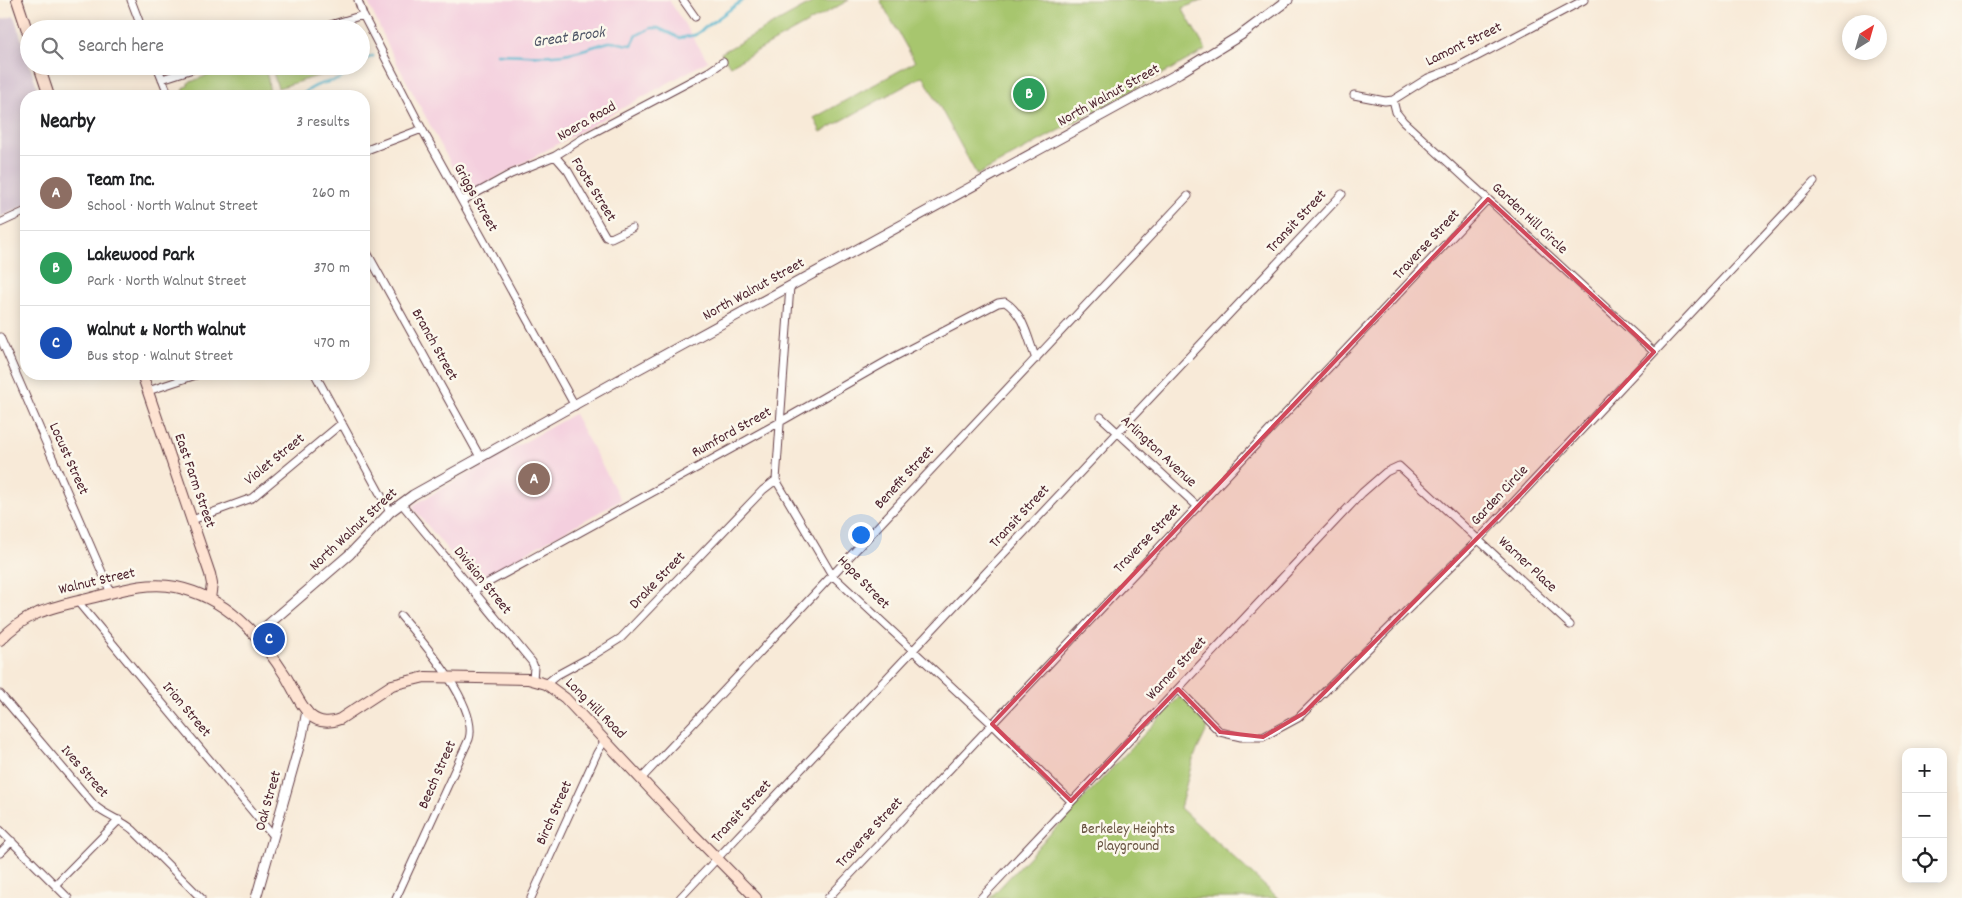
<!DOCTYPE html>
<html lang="en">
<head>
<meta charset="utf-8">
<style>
	body { margin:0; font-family:Dekko,sans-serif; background:#f2f2f2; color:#202124 }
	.controls { position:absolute; right:15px; bottom:15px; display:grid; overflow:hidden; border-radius:10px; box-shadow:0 2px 12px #0003 }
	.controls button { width:45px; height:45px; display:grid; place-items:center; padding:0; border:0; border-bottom:1px solid #e0e0e0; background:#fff; color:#202124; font:25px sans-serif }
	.compass { position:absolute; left:1842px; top:15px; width:45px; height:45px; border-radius:50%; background:#fff; box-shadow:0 2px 12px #0003; rotate:37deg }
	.you { position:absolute; left:860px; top:534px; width:18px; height:18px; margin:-12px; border:4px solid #fff; border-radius:50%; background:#1a73e8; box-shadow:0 0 0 8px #1a73e833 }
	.badge { display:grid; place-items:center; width:32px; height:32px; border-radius:50%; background:#111827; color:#fff; font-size:16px; font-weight:700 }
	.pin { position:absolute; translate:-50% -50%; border:2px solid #fff; box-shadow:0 1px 5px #0006 }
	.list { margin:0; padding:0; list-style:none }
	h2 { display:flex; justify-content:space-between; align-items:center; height:65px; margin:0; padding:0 20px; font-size:21px }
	h2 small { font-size:16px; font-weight:400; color:#757577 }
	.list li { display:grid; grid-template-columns:32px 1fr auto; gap:15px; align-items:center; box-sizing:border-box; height:75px; padding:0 20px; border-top:1px solid #e0e0e0 }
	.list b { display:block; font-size:19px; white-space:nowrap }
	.list p { margin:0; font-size:16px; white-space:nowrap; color:#757577 }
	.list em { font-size:16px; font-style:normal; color:#757577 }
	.icon { flex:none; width:28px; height:28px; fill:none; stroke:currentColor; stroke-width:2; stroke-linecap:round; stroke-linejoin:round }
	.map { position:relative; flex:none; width:1962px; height:898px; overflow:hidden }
	.search { position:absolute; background:#fff; box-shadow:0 2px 12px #0003; left:20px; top:20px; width:350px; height:55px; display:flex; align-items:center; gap:12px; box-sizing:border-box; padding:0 18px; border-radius:28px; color:#757577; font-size:19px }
	.panel { position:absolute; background:#fff; box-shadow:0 2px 12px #0003; left:20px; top:90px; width:350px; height:290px; border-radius:20px }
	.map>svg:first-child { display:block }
</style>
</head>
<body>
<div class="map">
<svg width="1962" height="898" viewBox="0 0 1962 898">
	<rect width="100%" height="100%" fill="#fbf7ec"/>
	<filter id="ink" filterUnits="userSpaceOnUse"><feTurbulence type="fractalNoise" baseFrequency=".02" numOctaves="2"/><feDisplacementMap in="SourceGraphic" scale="10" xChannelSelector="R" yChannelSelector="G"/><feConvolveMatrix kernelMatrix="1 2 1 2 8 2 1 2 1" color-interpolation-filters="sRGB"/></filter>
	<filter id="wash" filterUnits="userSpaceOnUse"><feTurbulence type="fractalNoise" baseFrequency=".0096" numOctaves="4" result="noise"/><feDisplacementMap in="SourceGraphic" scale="20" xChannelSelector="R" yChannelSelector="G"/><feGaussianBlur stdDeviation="1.12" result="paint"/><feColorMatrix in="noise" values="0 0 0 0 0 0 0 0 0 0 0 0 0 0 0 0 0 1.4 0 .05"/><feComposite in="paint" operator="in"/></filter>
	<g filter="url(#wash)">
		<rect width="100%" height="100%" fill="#f8ead8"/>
		<path fill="#f4cfde" d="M367,0H669L708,61L467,194L392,54Z
			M574,414L621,500L474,582L414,509L413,505Z"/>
		<path fill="#d0bdce" d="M14,16L40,96H26V205L0,217V20Z"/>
		<path fill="#a7c66e" stroke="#78724c" d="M817,0H849L730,66L721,53Z
			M880,0H1204L1182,8L1206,50L977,175L923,76L821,132L814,118L915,62Z
			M224,66H264L268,79L270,96H181L185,87L188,86V83L223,69Z
			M271,66H326L328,73L278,88Z
			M1182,694L1211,721L1193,759L1180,808L1278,898H990Z"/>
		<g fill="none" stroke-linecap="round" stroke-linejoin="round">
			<path stroke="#50b4ce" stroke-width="2.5" d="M497,54C519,54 542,57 564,54C579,52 594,46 609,42C616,41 624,45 632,45L637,35L651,28H658L680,38L695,35L743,0
				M361,61L373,56
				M300,96C307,91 313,86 321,84C339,78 340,84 352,66"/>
		</g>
	</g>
	<g filter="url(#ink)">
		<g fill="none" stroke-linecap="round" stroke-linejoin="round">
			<defs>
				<path id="minor" d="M131,0L142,29
					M358,0L363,15L422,129L575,406
					M683,0L695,17
					M317,29L363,15
					M157,66L169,96
					M162,79L202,66
					M1354,95L1385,101L1393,100L1428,78L1457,67L1584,0
					M1393,100L1396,112L1403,121L1654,352
					M364,151L422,129
					M555,156L568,171L606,237L611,238L632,228
					M462,201L511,174L555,156L585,137L710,71L723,62
					M0,223L26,211
					M364,247L480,457
					M790,286L776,480L832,575L992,724L1071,801
					M0,337L111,593
					M315,374L390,512
					M148,391L199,374
					M1101,417L1198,507
					M401,503L532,662L534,667L533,679
					M192,520L252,498L342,423
					M473,591L780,422L894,357L998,303L1005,302C1024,314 1028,339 1036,359
					M78,602L273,836
					M546,684L557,675L592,656L621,638L763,490L776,480
					M1178,689L1220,732L1241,737H1263L1298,718L1479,539L1814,182
					M0,694L94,805C105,816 121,819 133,830L201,898
					M641,779L1188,196
					M0,830L68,898
					M0,853L12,841
					M55,885L119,820
					M396,898L469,739C479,706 422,641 401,616
					M531,898L597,753L605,740
					M680,898L1342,194
					M828,898L1488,199
					M981,898L1362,493L1386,472L1399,466L1570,625"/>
				<path id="tertiary" d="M256,635L350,554L390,512L413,495L626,376L1179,73L1241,35L1288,0
					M256,898L302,736L307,711"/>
				<path id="secondary" d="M17,0L29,36
					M39,66L49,96
					M142,374L210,574L212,584L210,599
					M0,640C29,610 52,608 91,598C119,591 147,581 176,587C225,597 259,634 285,675C293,688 300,706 311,716C319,723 331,723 340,719L392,685L425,677L528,679L546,684L565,698L686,827L756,898"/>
			</defs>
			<use href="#minor" stroke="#643d45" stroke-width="9"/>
			<use href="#tertiary" stroke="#643d45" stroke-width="11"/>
			<use href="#secondary" stroke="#643d45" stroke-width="12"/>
			<use href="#minor" stroke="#fff" stroke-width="7"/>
			<use href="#tertiary" stroke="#fff" stroke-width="9"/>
			<use href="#secondary" stroke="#fee3d2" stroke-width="10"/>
		</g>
	</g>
	<path fill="#d1495b" fill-opacity="0.2" stroke="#d1495b" stroke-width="4" stroke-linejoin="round" d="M1488,199L1654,352L1520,495L1304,713L1263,737L1220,732L1178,689L1071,801L992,724Z"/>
	<g text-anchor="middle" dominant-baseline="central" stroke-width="5" stroke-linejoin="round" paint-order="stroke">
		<g font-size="15" fill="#4a1f2b" stroke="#fbf7ec">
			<text transform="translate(1464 45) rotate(-26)">Lamont Street</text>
			<text transform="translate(1109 96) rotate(-29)">North Walnut Street</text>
			<text transform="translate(587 122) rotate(-30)">Noera Road</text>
			<text transform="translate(593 190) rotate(58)">Foote Street</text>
			<text transform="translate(475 198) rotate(61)">Griggs Street</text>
			<text transform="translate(1529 219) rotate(43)">Garden Hill Circle</text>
			<text transform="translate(1297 222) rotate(-47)">Transit Street</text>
			<text transform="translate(1427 245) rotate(-47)">Traverse Street</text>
			<text transform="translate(754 290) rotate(-29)">North Walnut Street</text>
			<text transform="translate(434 345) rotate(61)">Branch Street</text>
			<text transform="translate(732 433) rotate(-29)">Rumford Street</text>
			<text transform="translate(1158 452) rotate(43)">Arlington Avenue</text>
			<text transform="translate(68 459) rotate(66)">Locust Street</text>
			<text transform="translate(275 460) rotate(-39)">Violet Street</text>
			<text transform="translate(905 478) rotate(-47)">Benefit Street</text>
			<text transform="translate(194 481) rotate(71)">East Farm Street</text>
			<text transform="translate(1500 496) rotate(-47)">Garden Circle</text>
			<text transform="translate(1020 517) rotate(-47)">Transit Street</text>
			<text transform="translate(354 530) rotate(-43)">North Walnut Street</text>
			<text transform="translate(1148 539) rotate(-46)">Traverse Street</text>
			<text transform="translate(1527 565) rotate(43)">Warner Place</text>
			<text transform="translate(482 581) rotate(51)">Division Street</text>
			<text transform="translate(658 581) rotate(-46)">Drake Street</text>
			<text transform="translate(97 582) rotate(-13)">Walnut Street</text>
			<text transform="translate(863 583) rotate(46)">Hope Street</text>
			<text transform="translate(1177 669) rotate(-47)">Warner Street</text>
			<text transform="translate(595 709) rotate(45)">Long Hill Road</text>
			<text transform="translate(186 710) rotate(50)">Irion Street</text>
			<text transform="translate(84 772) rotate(49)">Ives Street</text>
			<text transform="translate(438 775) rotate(-66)">Beech Street</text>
			<text transform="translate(269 801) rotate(-74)">Oak Street</text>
			<text transform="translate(742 812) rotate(-47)">Transit Street</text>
			<text transform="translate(555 813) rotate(-66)">Birch Street</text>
			<text transform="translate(870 833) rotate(-47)">Traverse Street</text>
		</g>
		<g font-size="15" fill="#66513f" stroke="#fbf7ec">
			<text x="1128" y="830">Berkeley Heights<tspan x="1128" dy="17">Playground</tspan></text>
		</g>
		<g font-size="16" font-style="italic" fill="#4c5364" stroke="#fbf7ec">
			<text transform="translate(569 38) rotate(-8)">Great Brook</text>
		</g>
	</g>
</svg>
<div class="controls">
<button>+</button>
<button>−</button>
<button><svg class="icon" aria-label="locate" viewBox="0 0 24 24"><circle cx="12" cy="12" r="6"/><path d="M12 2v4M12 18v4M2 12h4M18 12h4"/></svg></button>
</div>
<svg class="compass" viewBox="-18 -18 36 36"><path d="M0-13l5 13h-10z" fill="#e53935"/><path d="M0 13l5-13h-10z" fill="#757577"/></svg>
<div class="you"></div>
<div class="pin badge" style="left:534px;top:479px;background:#8d6e63">A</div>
<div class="pin badge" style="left:1029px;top:94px;background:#2e9e5b">B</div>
<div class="pin badge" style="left:269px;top:639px;background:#1a4fb4">C</div>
<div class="search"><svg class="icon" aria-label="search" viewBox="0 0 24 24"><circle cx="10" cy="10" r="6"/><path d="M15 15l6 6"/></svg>Search here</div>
<section class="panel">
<h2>Nearby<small>3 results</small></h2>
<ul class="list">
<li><span class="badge" style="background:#8d6e63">A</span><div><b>Team Inc.</b><p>School · North Walnut Street</p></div><em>260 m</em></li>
<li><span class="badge" style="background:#2e9e5b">B</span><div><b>Lakewood Park</b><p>Park · North Walnut Street</p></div><em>370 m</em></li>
<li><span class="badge" style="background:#1a4fb4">C</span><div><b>Walnut &amp; North Walnut</b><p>Bus stop · Walnut Street</p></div><em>470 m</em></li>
</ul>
</section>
</div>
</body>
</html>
